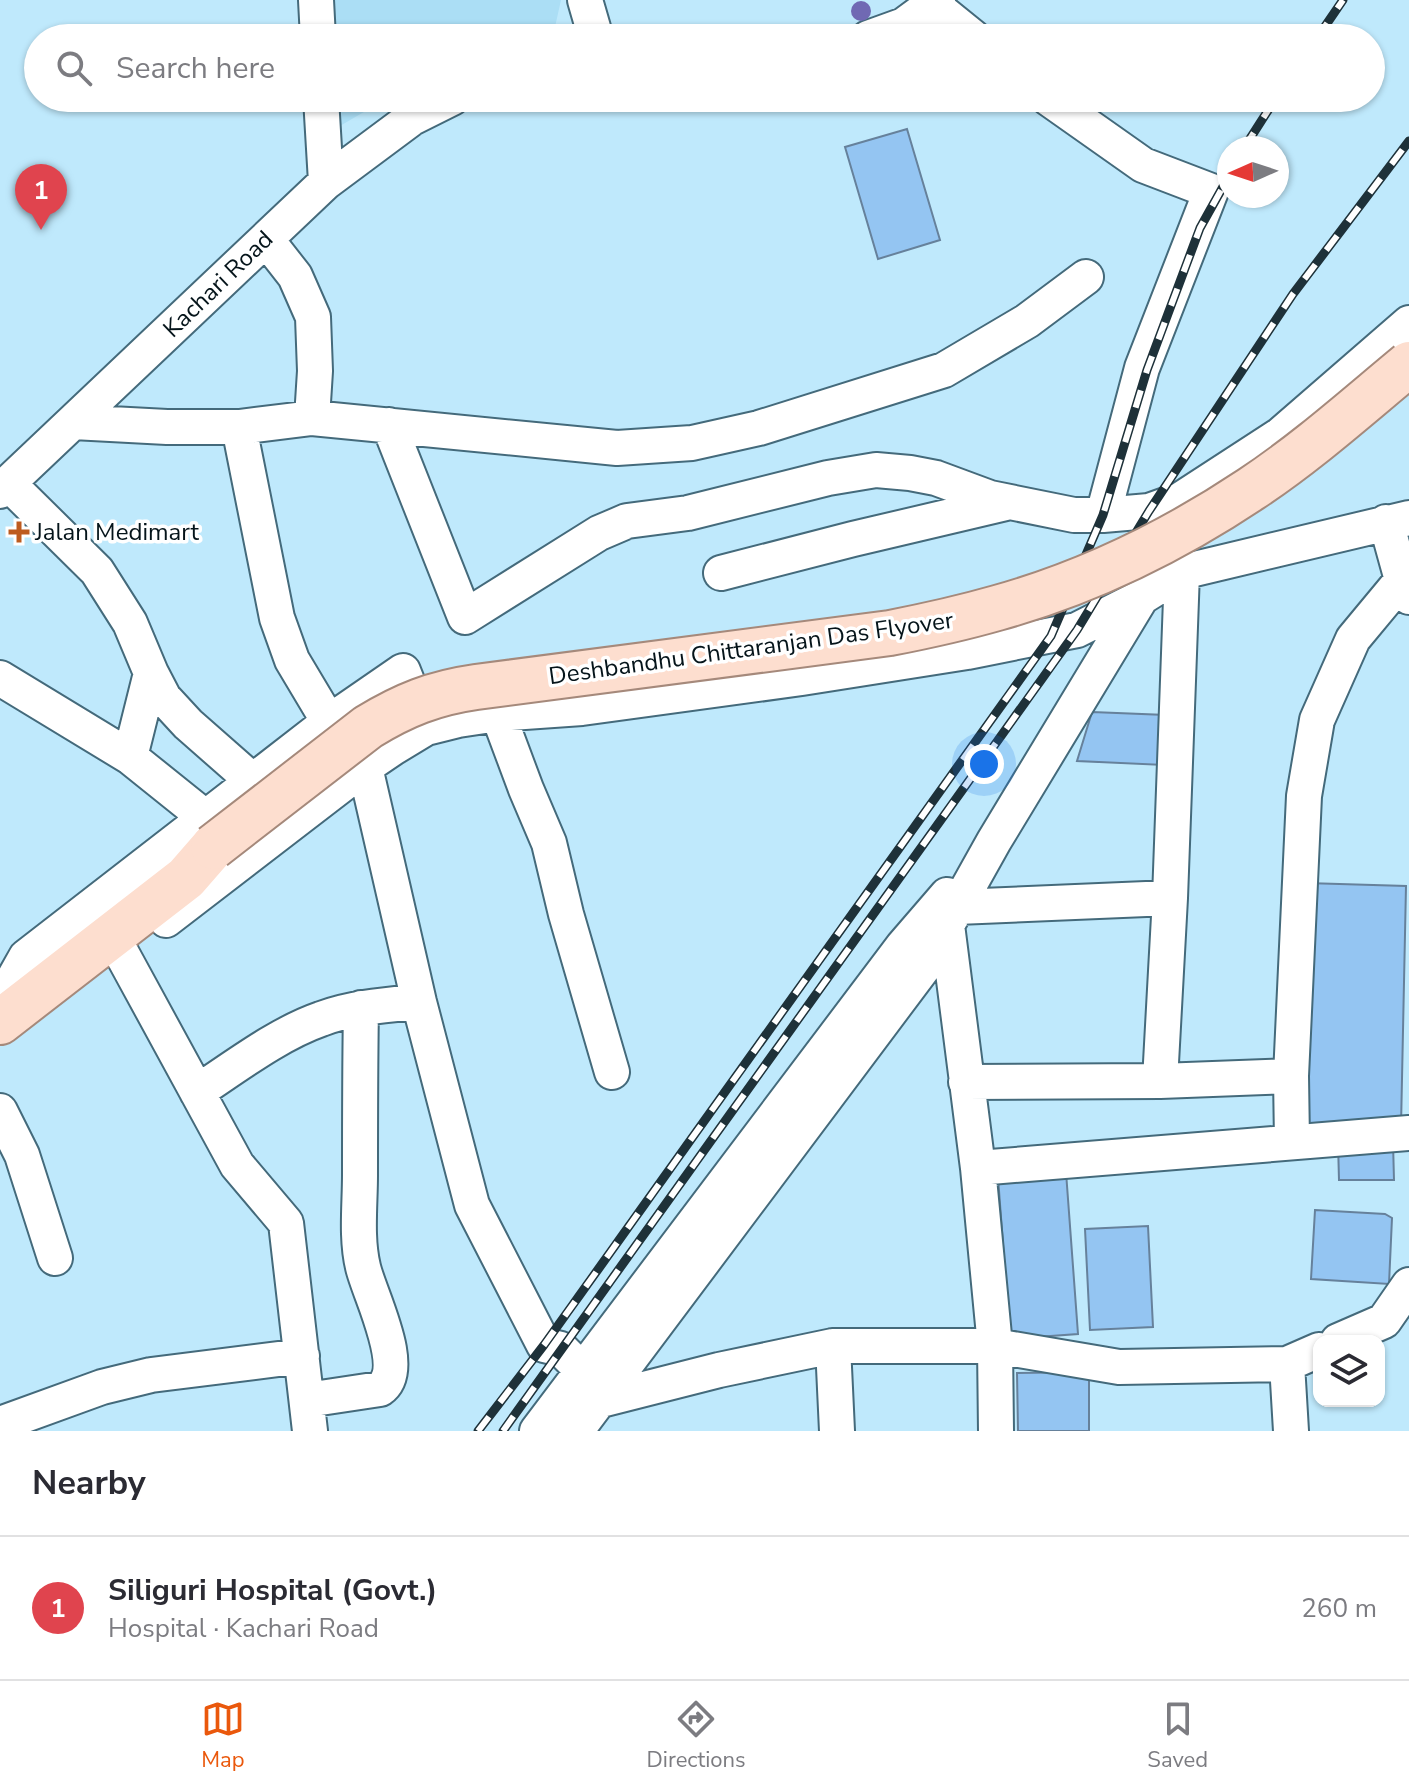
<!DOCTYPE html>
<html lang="en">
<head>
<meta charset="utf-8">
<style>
	body { margin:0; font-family:"Nunito Sans",sans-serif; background:#f7f7f7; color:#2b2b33 }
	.controls { position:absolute; right:24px; bottom:24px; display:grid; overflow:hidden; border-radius:16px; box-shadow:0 2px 6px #0004 }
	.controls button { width:72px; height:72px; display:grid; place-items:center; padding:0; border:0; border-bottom:2px solid #e1e1e2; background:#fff; color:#2b2b33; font:40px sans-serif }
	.compass { position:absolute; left:1217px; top:136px; width:72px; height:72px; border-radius:50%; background:#fff; box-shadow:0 2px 6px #0004; rotate:267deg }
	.you { position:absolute; left:984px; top:764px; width:28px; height:28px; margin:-20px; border:6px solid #fff; border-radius:50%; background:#1a73e8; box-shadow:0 0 0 12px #1a73e833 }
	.badge { display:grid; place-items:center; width:52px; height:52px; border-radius:50%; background:#ea580c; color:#fff; font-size:26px; font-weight:700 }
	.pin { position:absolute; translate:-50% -66px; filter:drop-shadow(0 2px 4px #0008) }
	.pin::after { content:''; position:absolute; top:42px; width:28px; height:24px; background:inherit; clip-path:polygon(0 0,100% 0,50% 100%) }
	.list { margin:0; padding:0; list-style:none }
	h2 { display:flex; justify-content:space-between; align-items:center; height:104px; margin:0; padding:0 32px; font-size:34px }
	h2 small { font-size:26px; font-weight:400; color:#7c7c81 }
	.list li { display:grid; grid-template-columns:52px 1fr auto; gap:24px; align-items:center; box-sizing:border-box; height:144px; padding:0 32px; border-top:2px solid #e1e1e2 }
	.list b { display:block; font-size:30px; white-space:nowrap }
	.list p { margin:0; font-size:26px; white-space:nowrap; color:#7c7c81 }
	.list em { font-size:26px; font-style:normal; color:#7c7c81 }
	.icon { flex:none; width:44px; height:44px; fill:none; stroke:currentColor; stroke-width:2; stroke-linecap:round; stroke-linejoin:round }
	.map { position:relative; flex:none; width:1409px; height:1431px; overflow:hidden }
	.search { position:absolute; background:#fff; box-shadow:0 2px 6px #0004; left:24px; right:24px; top:24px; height:88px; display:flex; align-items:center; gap:20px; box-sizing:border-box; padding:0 28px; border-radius:44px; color:#7c7c81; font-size:30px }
	.sheet { height:248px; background:#fff }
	nav { display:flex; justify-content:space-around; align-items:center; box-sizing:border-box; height:112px; border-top:2px solid #e1e1e2; background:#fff; font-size:22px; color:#7c7c81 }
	nav a { display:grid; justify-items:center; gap:4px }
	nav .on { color:#ea580c }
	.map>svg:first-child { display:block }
</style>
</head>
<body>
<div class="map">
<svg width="1409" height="1431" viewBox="0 0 1409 1431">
	<rect width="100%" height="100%" fill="#bfe9fc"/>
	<path fill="#abdef5" d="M333,0H561L555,27L526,38H333Z
		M333,98H388L333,130Z"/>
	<path fill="#94c5f2" stroke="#66819b" stroke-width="2" d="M907,129L940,240L878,259L845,147Z
		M1092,712L1166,715L1164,765L1077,761Z
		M1306,883L1406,886L1401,1127L1301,1125Z
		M1393,1142L1394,1180H1339L1338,1143Z
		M1066,1172L1078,1334L1010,1339L998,1177Z
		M1315,1210L1385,1214L1392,1218L1389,1284L1311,1279Z
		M1148,1226L1153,1327L1090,1330L1085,1229Z
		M1089,1372V1431H1018L1017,1373Z"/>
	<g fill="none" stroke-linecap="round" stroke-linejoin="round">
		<defs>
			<path id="minor" d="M316,0L318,38
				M585,0L596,38
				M932,4L974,38
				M868,38L904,25L938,0
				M321,98L326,182
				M1048,98L1143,165L1211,191L1142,368L1103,515
				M266,239L295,276L313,317L315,371L312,418
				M73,422L167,427H239L312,418L617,448L692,443L759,428L944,370L1027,321L1086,277
				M389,425L465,617L599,533L627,521L688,513L828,478L876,470L910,473L936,478L990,498L1074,515H1103L1149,511L1180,500L1280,435L1409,323
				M239,427L277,618L292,660L329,722
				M8,483L97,571L130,623L151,673L164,698L188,724L254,782
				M0,491L326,182L412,118L452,98
				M1386,522L1402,580L1409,597
				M721,573L853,539L1006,503
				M0,678L130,757L206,818
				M498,714L526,789L549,843L566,914L612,1072
				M130,757L151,673
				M365,767L419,1002L472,1205L544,1345L561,1349L582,1370
				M957,907L1170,898
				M166,920L365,767L393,748L426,728L458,720L498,714L582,708L802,678L967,652L1077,630L1142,597L1182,572L1409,518
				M947,925L978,1168L995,1346L996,1431
				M122,954L237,1165L286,1223L310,1431
				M9,987L26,957L329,722L403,671L424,724
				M1160,1081L1170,898L1182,572
				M966,1082L1160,1081L1291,1076
				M197,1092C235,1067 278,1034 321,1019C353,1007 386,1005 419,1002
				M0,1111L22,1155L55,1258
				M1292,1142L1291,1076L1304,796L1317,720L1353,639L1402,580
				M978,1168L1409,1133
				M1338,1341L1384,1321L1409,1285
				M833,1346L837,1431
				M1287,1364L1291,1431
				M562,1398L597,1401L719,1370L833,1346H995L1119,1367L1287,1364L1319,1350
				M307,1400L380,1389C409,1369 369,1294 363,1267C356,1238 360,1205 360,1175C360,1119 360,1064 361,1008
				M0,1424L102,1387L151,1375L302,1356
				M537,1431L903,946L947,895
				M576,1431L923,968L994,841L1141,598"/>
			<path id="major" d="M0,1022L186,878L213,847"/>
		</defs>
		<use href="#minor" stroke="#446a7b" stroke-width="38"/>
		<use href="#major" stroke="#a5897b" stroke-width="48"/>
		<use href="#minor" stroke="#fff" stroke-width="34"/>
		<use href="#major" stroke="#fddecf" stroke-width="44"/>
		<defs>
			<path id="rail" d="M1317,38L1343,0
				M1244,148L1276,98
				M478,1431L544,1345L1051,636L1103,515L1147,370L1200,228L1229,176
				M503,1431L1077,630L1149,511L1293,294L1409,141"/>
		</defs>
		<use href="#rail" stroke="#1e3139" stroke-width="9"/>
		<use href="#rail" stroke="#fff" stroke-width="6" stroke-dasharray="18" stroke-linecap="butt"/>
		<defs>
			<path id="major-bridge" d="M213,847L368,727C404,705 434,693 476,687L890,633C926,626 962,618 997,608C1087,583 1173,541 1251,489C1307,452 1357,407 1409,364"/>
		</defs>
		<use href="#major-bridge" stroke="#a5897b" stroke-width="48" stroke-linecap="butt"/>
		<use href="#major-bridge" stroke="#fddecf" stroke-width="44"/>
	</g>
	<circle fill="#7069b3" cx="861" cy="11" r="10"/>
	<path fill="#bd5b1f" stroke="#fff" stroke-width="3" d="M15 520h8v8h8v8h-8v8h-8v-8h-8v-8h8z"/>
	<g text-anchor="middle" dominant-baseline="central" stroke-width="7" stroke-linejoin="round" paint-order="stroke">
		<g font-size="24" fill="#05141a" stroke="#fff">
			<text transform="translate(218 284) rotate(-44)">Kachari Road</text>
			<text transform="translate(751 648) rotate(-8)">Deshbandhu Chittaranjan Das Flyover</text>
		</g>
		<g font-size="24" fill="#05141a" stroke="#fff" text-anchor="start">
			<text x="35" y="532">Jalan Medimart</text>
		</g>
	</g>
</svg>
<div class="controls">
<button><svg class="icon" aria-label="layers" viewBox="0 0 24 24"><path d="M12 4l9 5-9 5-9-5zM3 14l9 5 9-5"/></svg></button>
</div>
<svg class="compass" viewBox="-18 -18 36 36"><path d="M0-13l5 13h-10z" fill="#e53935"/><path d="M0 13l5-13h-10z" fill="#7c7c81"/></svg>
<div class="you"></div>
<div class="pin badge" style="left:41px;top:230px;background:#e0444e">1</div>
<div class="search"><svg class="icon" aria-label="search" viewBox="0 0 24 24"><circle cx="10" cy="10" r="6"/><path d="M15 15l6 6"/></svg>Search here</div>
</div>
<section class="sheet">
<h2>Nearby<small></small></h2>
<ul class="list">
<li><span class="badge" style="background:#e0444e">1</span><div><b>Siliguri Hospital (Govt.)</b><p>Hospital · Kachari Road</p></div><em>260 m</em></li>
</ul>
</section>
<nav>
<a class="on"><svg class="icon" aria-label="map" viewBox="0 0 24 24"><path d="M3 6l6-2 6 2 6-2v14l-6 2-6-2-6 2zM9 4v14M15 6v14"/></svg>Map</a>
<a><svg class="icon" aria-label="directions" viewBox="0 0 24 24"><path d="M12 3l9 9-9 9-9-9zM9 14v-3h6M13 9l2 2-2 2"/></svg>Directions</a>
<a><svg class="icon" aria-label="saved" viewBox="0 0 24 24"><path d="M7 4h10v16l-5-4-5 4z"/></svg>Saved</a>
</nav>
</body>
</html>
